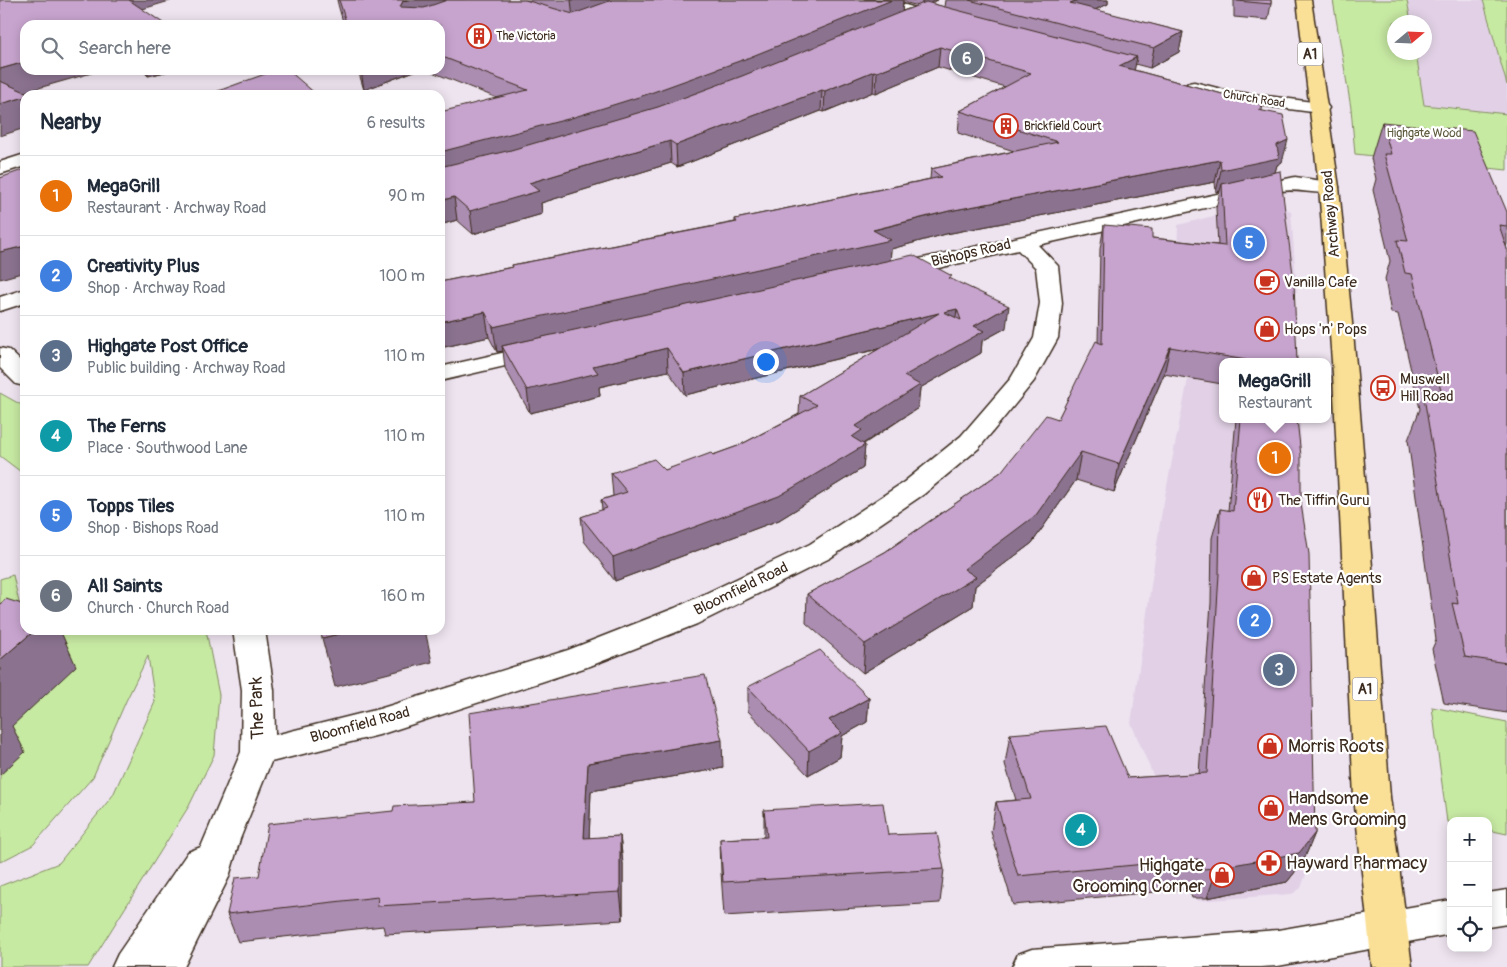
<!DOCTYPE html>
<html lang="en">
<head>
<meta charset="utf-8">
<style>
	body { margin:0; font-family:Pangolin,sans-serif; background:#f6f6f7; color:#1f2937 }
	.controls { position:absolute; right:15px; bottom:15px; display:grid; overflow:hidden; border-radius:10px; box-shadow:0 2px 12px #0003 }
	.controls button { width:45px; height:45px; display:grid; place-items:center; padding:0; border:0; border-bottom:1px solid #e0e1e3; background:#fff; color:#1f2937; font:25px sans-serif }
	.compass { position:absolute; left:1387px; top:15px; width:45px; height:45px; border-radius:50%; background:#fff; box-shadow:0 2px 12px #0003; rotate:71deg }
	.you { position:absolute; left:765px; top:361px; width:18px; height:18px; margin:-12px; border:4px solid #fff; border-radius:50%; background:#1a73e8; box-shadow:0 0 0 8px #1a73e833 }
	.badge { display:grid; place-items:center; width:32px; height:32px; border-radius:50%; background:#0b8043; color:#fff; font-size:16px; font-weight:700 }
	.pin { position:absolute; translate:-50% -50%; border:2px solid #fff; box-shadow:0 1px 5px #0006 }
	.popup { position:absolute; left:1219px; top:358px; width:112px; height:65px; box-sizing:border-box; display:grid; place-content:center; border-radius:10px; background:#fff; filter:drop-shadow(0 1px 4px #0005); font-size:16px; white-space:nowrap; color:#747a83 }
	.popup b { font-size:19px; color:#1f2937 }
	.popup::after { content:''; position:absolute; left:50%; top:100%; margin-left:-10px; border:10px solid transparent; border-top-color:#fff }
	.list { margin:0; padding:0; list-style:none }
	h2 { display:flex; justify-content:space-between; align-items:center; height:65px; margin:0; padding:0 20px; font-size:21px }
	h2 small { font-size:16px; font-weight:400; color:#747a83 }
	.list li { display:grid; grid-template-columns:32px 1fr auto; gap:15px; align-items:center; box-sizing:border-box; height:80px; padding:0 20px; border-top:1px solid #e0e1e3 }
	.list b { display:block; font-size:19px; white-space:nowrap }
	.list p { margin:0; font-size:16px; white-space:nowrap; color:#747a83 }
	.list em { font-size:16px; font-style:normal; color:#747a83 }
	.icon { flex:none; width:28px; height:28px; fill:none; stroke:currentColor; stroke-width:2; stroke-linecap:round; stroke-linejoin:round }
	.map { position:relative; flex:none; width:1507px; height:967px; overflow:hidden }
	.search { position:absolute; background:#fff; box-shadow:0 2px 12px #0003; left:20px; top:20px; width:425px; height:55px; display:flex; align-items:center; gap:12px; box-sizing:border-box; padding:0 18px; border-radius:15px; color:#747a83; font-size:19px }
	.panel { position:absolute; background:#fff; box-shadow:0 2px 12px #0003; left:20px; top:90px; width:425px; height:545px; border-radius:15px }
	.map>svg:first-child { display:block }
</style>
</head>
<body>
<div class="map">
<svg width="1507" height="967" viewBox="0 0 1507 967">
	<rect width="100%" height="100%" fill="#eee4f0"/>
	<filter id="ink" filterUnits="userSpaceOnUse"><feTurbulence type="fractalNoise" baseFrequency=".02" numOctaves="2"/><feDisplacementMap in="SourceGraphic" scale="10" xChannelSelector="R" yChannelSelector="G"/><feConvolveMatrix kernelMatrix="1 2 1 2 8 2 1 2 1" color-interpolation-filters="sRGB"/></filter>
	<g filter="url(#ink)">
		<path fill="#e2d1e6" d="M1408,0H1483L1507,85V114L1424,105L1416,53L1424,52V22H1411Z
			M1264,203H1272L1291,211L1297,292H1292L1297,362H1222V419H1300L1311,728L1306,874L1301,888L1292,894L1198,901L1163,799L1131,723L1161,516L1189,374L1173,370L1178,225Z"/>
		<path fill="#c7eaa3" stroke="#818a60" d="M1333,0H1407L1411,22H1394V52L1416,53L1424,105L1507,114V170L1355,154L1351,108Z
			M1483,0H1507V85Z
			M0,393L25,407V475L0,456Z
			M13,575L25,630H206L219,695L214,755L189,806L88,967H0V886L59,863L113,795L155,702L148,656L126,701L93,777L33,845L0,862V775L24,752L0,743V579Z
			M1432,707L1507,722V834L1488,830V821L1447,822Z"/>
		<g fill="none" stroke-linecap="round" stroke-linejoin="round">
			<defs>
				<path id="minor" d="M865,0H888L947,17L950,20L947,23L942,25L867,3Z
					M1194,82L1229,91L1320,103L1326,104L1329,108L1326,112L1320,113L1228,101L1188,91L1185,87L1188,83Z
					M1295,177L1336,183L1339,187L1336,191C1318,196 1299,188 1281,191L1038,245L1058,266L1062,303L1058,338L1034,381L979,448L924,494L830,558L697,624L590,666L379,735L271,762L240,839L229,877L184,967H112L118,954L188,852L201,847L241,752L242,690L233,630H265L274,690L275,735L379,709L568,650L675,608L810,544L904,482L961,436L1011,378L1034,338L1040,303L1036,268L1018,250L890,279L882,277L879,272L882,267Z
					M25,289V303L0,311V297Z
					M541,344L549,346L553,351L549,356L440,381V367Z
					M0,348L9,350L25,365V386L16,384L0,368Z"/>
				<path id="secondary" d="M25,154V166L0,174V162Z
					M1507,890V924L1488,927V893Z
					M1451,900V934L1278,966L1260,967H1012L1018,954L1032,949L1278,930Z"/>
				<path id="trunk" d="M1297,0H1311L1339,187L1357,375L1390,797L1412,967H1372L1354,797L1333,375L1319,187Z"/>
			</defs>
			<use href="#minor" stroke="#3b2a1e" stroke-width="3"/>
			<use href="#secondary" stroke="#3b2a1e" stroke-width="3"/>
			<use href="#trunk" stroke="#3b2a1e" stroke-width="3"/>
			<use href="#minor" fill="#fff" fill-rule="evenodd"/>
			<use href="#secondary" fill="#fff" fill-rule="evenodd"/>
			<use href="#trunk" fill="#fadf96" fill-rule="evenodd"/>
		</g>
		<path fill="#ab8db1" stroke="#3b2a1e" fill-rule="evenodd" d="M337,0H938L930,3L944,7L945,0H1108V4L1095,10L1183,32L1179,52L1150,68L1135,64L1134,70L1263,105L1262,110L1282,162L1277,165L1275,172L1297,362H1222V384L1164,374L1114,492L1076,480L1032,543L975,586L973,606L863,673L806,623L807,594L885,552L1001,472L1058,419L1098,342L1100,249L1104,225L1152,238L1218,245L1216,208L1220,191L1216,192L1215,182L946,234L891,249L890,260L951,279L1006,328L982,341L981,353L920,388L918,408L864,444L865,445L863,468L779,520L615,581L584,541L581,517L602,510L601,500L613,496L611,473L665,470L713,455L738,446L799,414L800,396L879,349L685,395L668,371L599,387L600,396L530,413L505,368L503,351L497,352L489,337L440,348V282L512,267V265L735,222V219L930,179L931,169L1014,151L958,133L960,111L1005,87L938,67L876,93L873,92L824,112L821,111L688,163L677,167L671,163L541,203L542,214L473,234L457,220L440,225L497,98L427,70H440V25H344L339,8ZM903,2L915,5L917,6L902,11Z
			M1234,0H1271V4L1268,20L1234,17Z
			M142,70H173L148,76Z
			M358,70H417L364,90Z
			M1382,122L1507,212V244L1506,247L1507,249V713L1444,703L1432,649L1436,640L1408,440L1420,409L1398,314L1391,313L1385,279L1390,261L1373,190L1376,179L1371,158Z
			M1236,419H1297L1301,504L1315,833L1303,862L1287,882L1207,898H1192L1189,889L1013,905L991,832L996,802L1016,800L1005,764L1010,734L1128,778L1199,774L1211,603L1212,538L1220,509L1228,511Z
			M748,687L869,698L867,722L842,736L840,757L808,775L748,711Z
			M723,768L591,791L589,838L620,836L623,864V920L385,934L383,926L238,942L227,914L259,876L393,811L475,802Z
			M764,810L888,835L944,869L940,903L724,916L721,873L720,839L764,837Z"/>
		<path fill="#8b7390" stroke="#3b2a1e" d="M117,0H173L122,15Z
			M407,0H465L406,20L400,7L403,1Z
			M571,0H627L573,19Z
			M892,0H903L902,14L646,116L440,175V152Z
			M922,0H938L922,7Z
			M1078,0H1108V4L1068,22L1070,3Z
			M1183,32L1179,52L1150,68L1154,48Z
			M940,47L938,67L876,93L877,72Z
			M1137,57L1133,77L1119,66Z
			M25,62V70H102L0,99V69Z
			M147,70H173L148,76Z
			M361,70H417L364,90Z
			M874,71L873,92L824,112L825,91Z
			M822,90L821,111L688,163L677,167L676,145Z
			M25,97V128L0,136V104Z
			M1288,140L1282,162L1277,165L1273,180L1222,184L1220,191L1216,192L1221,170Z
			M670,141L671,163L541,203L542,214L473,234L470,211L529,183Z
			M1220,160L1215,182L946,234L891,249L890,264L502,346L503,351L497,352L493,327L949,211Z
			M454,197L457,220L440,225V201Z
			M25,246V272L0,279V252Z
			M1009,306L1006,328L982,341L981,353L920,388L918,408L861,445H865L863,468L779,520L615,581L613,557L852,437L856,426L904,376L974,326Z
			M957,309L954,331L944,312Z
			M485,312L489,337L440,348V322Z
			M939,313L937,335L685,395L684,373Z
			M1170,347L1164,374L1114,492L1119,464Z
			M667,348L668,371L599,387L600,396L530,413L527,390L593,366Z
			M1081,452L1076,480L1032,543L975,586L973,606L863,673L865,644L964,569Z
			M35,630H60L76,666L12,726L25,752L0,775V660Z
			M355,630H425L432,662L335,687L322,638Z
			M869,698L867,722L842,736L840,757L808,775L809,751L829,720Z
			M722,740L723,768L591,791L588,866L584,838L588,763Z
			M1315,833L1303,862L1287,882L1207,898L1217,868Z
			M620,836L623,864V920L620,892Z"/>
		<path fill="#c7a4ce" stroke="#3b2a1e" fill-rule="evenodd" d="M0,0H129L166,25H25V62L0,69Z
			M339,0H407L403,1L400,7L424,8L447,0H525L573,14L612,0H892L745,59L645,95L568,119L440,152V112L528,90L440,56V25H347Z
			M969,0H1078L1070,3L1183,32L1154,48Z
			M1237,0H1271V4L1237,1Z
			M926,2L1137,57L1119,66L1263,105L1258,110L1283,115L1288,140L1277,145L1279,158L1221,170L1220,160L949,211L873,230L891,240L493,327L485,312L440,322V282L513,267L512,265L737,222L735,219L941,177L931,169L1058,142L960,111L1031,73L940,47L877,72L874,71L825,91L822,90L687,141L676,145L670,141L529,183L539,191L470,211L454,197L440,201V167L511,150L658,107L742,76Z
			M276,70H288L317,95H207Z
			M0,81L32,95H25V97L0,104Z
			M1382,122L1473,131L1507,212V226L1499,225L1507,249V663L1465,657L1452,603L1458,604L1424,397L1435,399L1434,390L1441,391L1412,274L1405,273L1397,240L1408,241L1384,154H1391Z
			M25,169V246L0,252V178Z
			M1280,171L1294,282L1297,362H1246V360L1170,347L1119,464L1081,452L1036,515L964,569L976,577L865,644L807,594L885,552L1001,472L1046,415L1058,419L1096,341L1102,344L1104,225L1152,229V238L1225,246L1222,184Z
			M913,255L952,276L949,278L1009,306L974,326L984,331L904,376L920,385L856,426L862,430L852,437L865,445L779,496L613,557L581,517L607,508L601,500L627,492L611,473L654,459L665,470L711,453L713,455L738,446L817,405L800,396L939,313L684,373L667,348L593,366L598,373L527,390L502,346ZM957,309L961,320L944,312Z
			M1241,419H1297L1301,456V504L1309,554L1315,833L1299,853L1217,868L1202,869L1198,859L1018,876L996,802L1031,799L1010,734L1106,726L1128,778L1207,773L1219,574L1220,509L1233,511Z
			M6,599L25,605V630H35L0,660V604Z
			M320,630H355L322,638Z
			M820,650L869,698L829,720L842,733L809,751L748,687Z
			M705,675L722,740L588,763L584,838L620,836V892L377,906L378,897L227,914L235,878L259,876L268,824L393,811L394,806L475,802L469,713Z
			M883,803L888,835L937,833L944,869L723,882L720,839L767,837L764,810Z"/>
	</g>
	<defs>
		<symbol id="building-ring" viewBox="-11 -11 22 22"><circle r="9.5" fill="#fff" stroke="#c8321e" stroke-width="1.5"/><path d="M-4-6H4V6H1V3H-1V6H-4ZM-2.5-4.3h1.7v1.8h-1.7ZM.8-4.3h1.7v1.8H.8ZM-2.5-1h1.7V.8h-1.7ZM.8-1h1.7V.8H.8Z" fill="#c8321e"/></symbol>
		<symbol id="cafe-ring" viewBox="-11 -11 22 22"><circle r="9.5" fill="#fff" stroke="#c8321e" stroke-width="1.5"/><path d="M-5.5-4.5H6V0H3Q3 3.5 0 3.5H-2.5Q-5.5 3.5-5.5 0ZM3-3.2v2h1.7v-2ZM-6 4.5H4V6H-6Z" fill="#c8321e"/></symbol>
		<symbol id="shop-ring" viewBox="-11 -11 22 22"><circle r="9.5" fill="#fff" stroke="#c8321e" stroke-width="1.5"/><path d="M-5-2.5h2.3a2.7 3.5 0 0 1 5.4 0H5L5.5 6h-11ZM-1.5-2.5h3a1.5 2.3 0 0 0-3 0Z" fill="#c8321e"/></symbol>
		<symbol id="bus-ring" viewBox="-11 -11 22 22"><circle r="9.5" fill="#fff" stroke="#c8321e" stroke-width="1.5"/><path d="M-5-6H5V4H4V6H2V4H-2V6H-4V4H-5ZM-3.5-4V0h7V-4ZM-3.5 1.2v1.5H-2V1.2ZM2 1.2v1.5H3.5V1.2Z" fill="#c8321e"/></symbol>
		<symbol id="restaurant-ring" viewBox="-11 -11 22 22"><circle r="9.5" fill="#fff" stroke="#c8321e" stroke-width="1.5"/><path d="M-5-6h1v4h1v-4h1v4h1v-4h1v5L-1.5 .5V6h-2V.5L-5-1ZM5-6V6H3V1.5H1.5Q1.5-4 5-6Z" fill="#c8321e"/></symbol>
		<symbol id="pharmacy-ring" viewBox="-11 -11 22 22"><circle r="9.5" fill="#fff" stroke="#c8321e" stroke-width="1.5"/><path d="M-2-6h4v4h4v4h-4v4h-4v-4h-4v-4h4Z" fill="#c8321e"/></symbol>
	</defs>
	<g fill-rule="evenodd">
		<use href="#building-ring" x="465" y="22" width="28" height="28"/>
		<use href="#building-ring" x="992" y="112" width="28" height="28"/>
		<use href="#cafe-ring" x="1253" y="268" width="28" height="28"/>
		<use href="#shop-ring" x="1253" y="315" width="28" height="28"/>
		<use href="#bus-ring" x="1369" y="374" width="28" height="28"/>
		<use href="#restaurant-ring" x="1246" y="486" width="28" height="28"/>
		<use href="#shop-ring" x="1240" y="564" width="28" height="28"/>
		<use href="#shop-ring" x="1256" y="732" width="28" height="28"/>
		<use href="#shop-ring" x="1257" y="794" width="28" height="28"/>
		<use href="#pharmacy-ring" x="1255" y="849" width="28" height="28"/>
		<use href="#shop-ring" x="1208" y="861" width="28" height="28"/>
	</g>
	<g text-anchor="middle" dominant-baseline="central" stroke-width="4.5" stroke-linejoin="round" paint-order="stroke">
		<g font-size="12" fill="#3b2a1e" stroke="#fff" text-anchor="start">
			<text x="496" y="36">The Victoria</text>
			<text x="1024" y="126">Brickfield Court</text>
		</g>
		<g font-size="12" fill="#3b2a1e" stroke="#fff">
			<text transform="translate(1254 99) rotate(9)">Church Road</text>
		</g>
		<g font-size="12" fill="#5e5a3f" stroke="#fff">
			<text x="1424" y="133">Highgate Wood</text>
		</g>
		<g fill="#fff" stroke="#766a62" stroke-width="1">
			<rect x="1297.5" y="42.5" width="25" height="23" rx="4"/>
			<rect x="1352.5" y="677.5" width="25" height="23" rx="4"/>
		</g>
		<g font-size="14" font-weight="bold" fill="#3b2a1e">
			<text x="1310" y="54">A1</text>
			<text x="1365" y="689">A1</text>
		</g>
		<g font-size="15" fill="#3b2a1e" stroke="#fff">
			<text transform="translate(1331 214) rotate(-95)">Archway Road</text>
			<text transform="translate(971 253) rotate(-13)">Bishops Road</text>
			<text transform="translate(741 589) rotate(-26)">Bloomfield Road</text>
			<text transform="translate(360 725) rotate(-15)">Bloomfield Road</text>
		</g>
		<g font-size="15" fill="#3b2a1e" stroke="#fff" text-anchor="start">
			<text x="1284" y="282">Vanilla Cafe</text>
			<text x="1284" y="329">Hops 'n' Pops</text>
			<text x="1400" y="379">Muswell<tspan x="1400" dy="17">Hill Road</tspan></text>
			<text x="1278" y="500">The Tiffin Guru</text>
			<text x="1272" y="578">PS Estate Agents</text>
		</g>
		<g font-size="18" fill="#3b2a1e" stroke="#fff">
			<text transform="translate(257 708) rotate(-92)">The Park</text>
		</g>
		<g font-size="18" fill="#3b2a1e" stroke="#fff" text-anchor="start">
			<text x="1288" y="746">Morris Roots</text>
			<text x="1288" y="798">Handsome<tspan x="1288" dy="21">Mens Grooming</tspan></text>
			<text x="1286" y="863">Hayward Pharmacy</text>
			<text x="1204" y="865" text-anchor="end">Highgate<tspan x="1204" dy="21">Grooming Corner</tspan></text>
		</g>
	</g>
</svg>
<div class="controls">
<button>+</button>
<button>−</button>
<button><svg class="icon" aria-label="locate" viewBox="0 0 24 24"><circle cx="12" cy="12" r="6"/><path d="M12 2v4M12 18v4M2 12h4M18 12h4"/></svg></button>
</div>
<svg class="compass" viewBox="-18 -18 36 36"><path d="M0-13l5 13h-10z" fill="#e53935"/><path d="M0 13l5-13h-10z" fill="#747a83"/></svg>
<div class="you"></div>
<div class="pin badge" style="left:1275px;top:458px;background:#e8710a">1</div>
<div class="popup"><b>MegaGrill</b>Restaurant</div>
<div class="pin badge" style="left:1255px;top:621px;background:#3f7fe0">2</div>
<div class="pin badge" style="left:1279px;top:670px;background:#5c6f8a">3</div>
<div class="pin badge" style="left:1081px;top:830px;background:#0f9aa8">4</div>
<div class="pin badge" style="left:1249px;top:243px;background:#3f7fe0">5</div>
<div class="pin badge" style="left:967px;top:59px;background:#6b7280">6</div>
<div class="search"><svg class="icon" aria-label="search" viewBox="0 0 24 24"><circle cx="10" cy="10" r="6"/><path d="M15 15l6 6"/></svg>Search here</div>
<section class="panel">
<h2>Nearby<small>6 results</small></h2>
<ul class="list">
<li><span class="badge" style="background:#e8710a">1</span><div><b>MegaGrill</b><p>Restaurant · Archway Road</p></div><em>90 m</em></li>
<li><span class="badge" style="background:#3f7fe0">2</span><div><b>Creativity Plus</b><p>Shop · Archway Road</p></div><em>100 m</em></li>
<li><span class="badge" style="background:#5c6f8a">3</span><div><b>Highgate Post Office</b><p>Public building · Archway Road</p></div><em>110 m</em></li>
<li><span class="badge" style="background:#0f9aa8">4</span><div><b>The Ferns</b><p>Place · Southwood Lane</p></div><em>110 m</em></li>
<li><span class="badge" style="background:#3f7fe0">5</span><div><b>Topps Tiles</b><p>Shop · Bishops Road</p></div><em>110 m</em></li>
<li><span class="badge" style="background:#6b7280">6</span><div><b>All Saints</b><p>Church · Church Road</p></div><em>160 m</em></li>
</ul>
</section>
</div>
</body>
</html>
